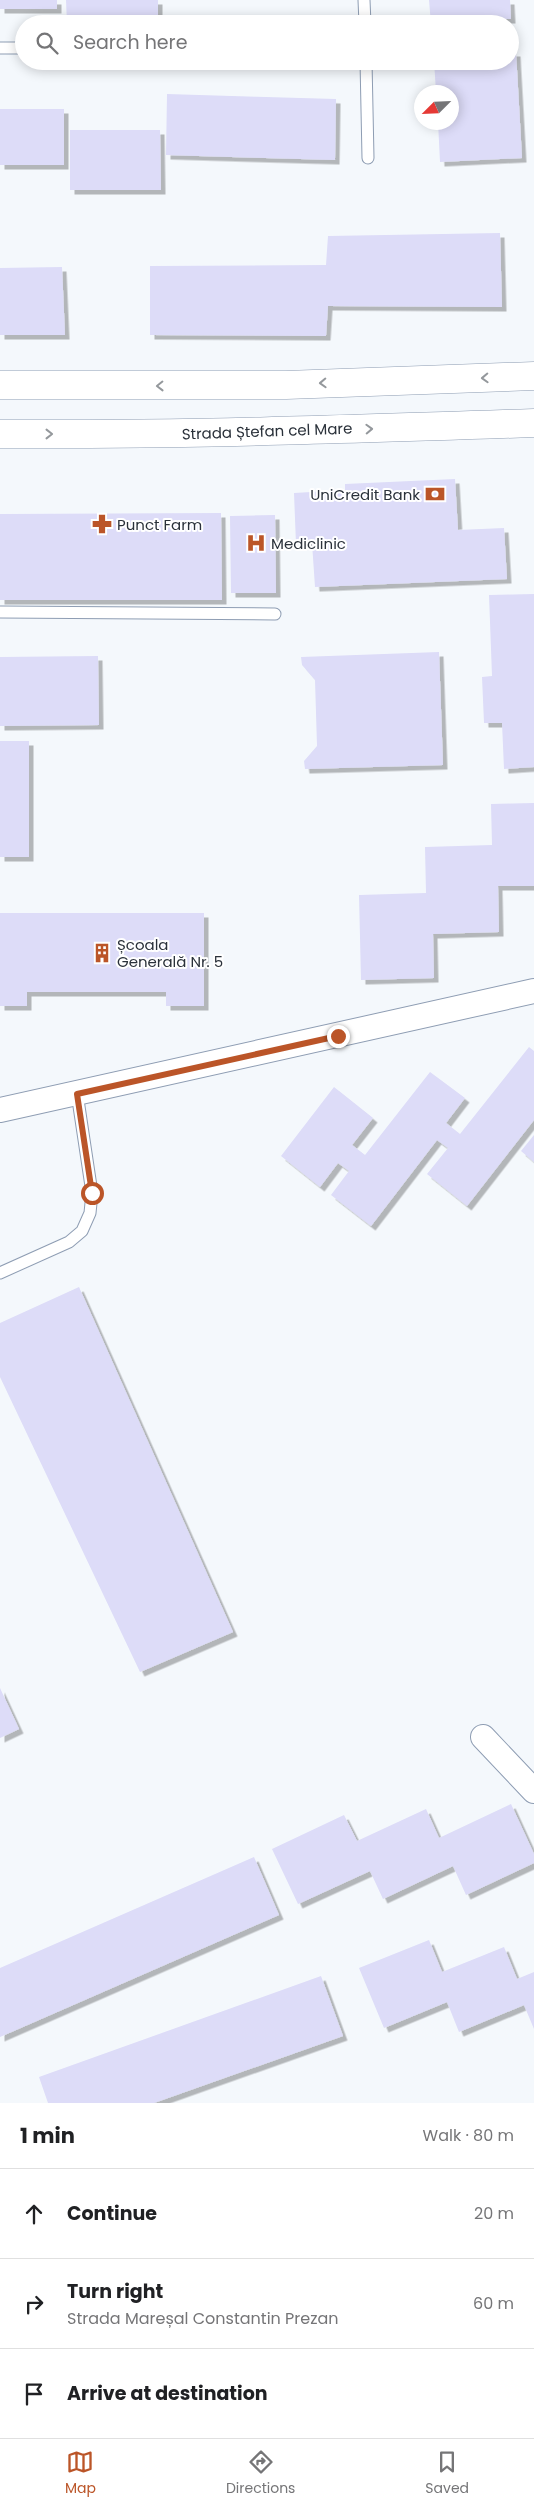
<!DOCTYPE html>
<html lang="en">
<head>
<meta charset="utf-8">
<style>
	body { margin:0; font-family:Poppins,sans-serif; background:#f2f2f2; color:#202124 }
	.compass { position:absolute; left:414px; top:85px; width:45px; height:45px; border-radius:50%; background:#fff; box-shadow:0 2px 12px #0003; rotate:246deg }
	.stop { position:absolute; width:15px; height:15px; margin:-11px; border:4px solid #bb5528; border-radius:50%; background:#fff }
	.stop.end { background:#bb5528; border-color:#fff; box-shadow:0 1px 5px #0008 }
	.list { margin:0; padding:0; list-style:none }
	h2 { display:flex; justify-content:space-between; align-items:center; height:65px; margin:0; padding:0 20px; font-size:21px }
	h2 small { font-size:16px; font-weight:400; color:#757577 }
	.list li { display:grid; grid-template-columns:32px 1fr auto; gap:15px; align-items:center; box-sizing:border-box; height:90px; padding:0 20px; border-top:1px solid #e0e0e0 }
	.list b { display:block; font-size:19px; white-space:nowrap }
	.list p { margin:0; font-size:16px; white-space:nowrap; color:#757577 }
	.list em { font-size:16px; font-style:normal; color:#757577 }
	.icon { flex:none; width:28px; height:28px; fill:none; stroke:currentColor; stroke-width:2; stroke-linecap:round; stroke-linejoin:round }
	.map { position:relative; flex:none; width:534px; height:2103px; overflow:hidden }
	.search { position:absolute; background:#fff; box-shadow:0 2px 12px #0003; left:15px; right:15px; top:15px; height:55px; display:flex; align-items:center; gap:12px; box-sizing:border-box; padding:0 18px; border-radius:28px; color:#757577; font-size:19px }
	.sheet { height:335px; background:#fff }
	nav { display:flex; justify-content:space-around; align-items:center; box-sizing:border-box; height:70px; border-top:1px solid #e0e0e0; background:#fff; font-size:14px; color:#757577 }
	nav a { display:grid; justify-items:center; gap:2px }
	nav .on { color:#bb5528 }
	.map>svg:first-child { display:block }
</style>
</head>
<body>
<div class="map">
<svg width="534" height="2103" viewBox="0 0 534 2103">
	<defs>
		<filter id="shadow"><feDropShadow dx="4.5" dy="4.5" stdDeviation="0" flood-color="#0004"/></filter>
	</defs>
	<rect width="100%" height="100%" fill="#f4f8fc"/>
	<path fill="#dddcf8" filter="url(#shadow)" d="M0,0H57V9H0Z
		M66,0H158V24H67Z
		M429,0H510L511,19H494L495,24H431Z
		M510,52H516L522,158L440,162L438,122H452V92H436L434,61H510Z
		M167,94L336,99L335,160L166,155Z
		M0,109H64V165H0Z
		M70,130H160L161,190H70Z
		M500,233L502,307L328,306L326,336L150,335V266L326,265L328,236Z
		M62,267L65,335H0V268Z
		M455,479L458,530L504,528L507,579L315,587L312,543L296,544L294,493L345,490V484Z
		M221,513L222,600H0V514Z
		M275,515L276,593H231L230,516Z
		M534,594V767L504,769L502,723H484L482,677L492,676L489,595Z
		M439,652L443,765L305,769L304,761L317,746L315,680L302,665L301,657Z
		M98,656L99,725L0,726V657Z
		M0,741H29V857H0Z
		M534,803V886H498L499,932L433,934L434,978L361,980L359,895L426,893L425,847L492,845L491,804Z
		M0,913H204V1006H166V992H27V1006H0Z
		M529,1047L534,1051V1120L467,1206L427,1174L448,1148L437,1140L371,1226L331,1195L349,1171L338,1163L320,1187L281,1156L334,1087L373,1118L352,1145L365,1155L430,1072L465,1098L446,1123L460,1134Z
		M534,1135V1162L521,1151Z
		M79,1287L233,1632L140,1672L0,1377V1323Z
		M0,1688L19,1729L0,1738Z
		M511,1804L534,1854V1863L466,1895L453,1866L383,1899L370,1871L298,1904L272,1849L344,1815L357,1841L426,1809L439,1838Z
		M254,1857L279,1915L0,2037V1968Z
		M429,1940L442,1972L504,1947L517,1979L534,1972V2029L524,2005L459,2032L447,2002L384,2028L359,1968Z
		M321,1976L343,2036L154,2103H48L39,2077Z"/>
	<g fill="none" stroke-linecap="round" stroke-linejoin="round">
		<defs>
			<path id="lane" d="M364,0L365,24
				M0,48H24
				M366,61L368,158
				M0,612L275,614
				M0,1273L69,1242L82,1231L90,1213L92,1193L77,1093"/>
			<path id="street" d="M0,1110L534,991
				M483,1737L534,1791"/>
			<path id="primary" d="M0,385H286L534,376
				M0,434C178,435 356,429 534,423"/>
		</defs>
		<use href="#lane" stroke="#8e9db3" stroke-width="13"/>
		<use href="#street" stroke="#8e9db3" stroke-width="26"/>
		<use href="#primary" stroke="#8e9db3" stroke-width="29"/>
		<use href="#lane" stroke="#fff" stroke-width="11"/>
		<use href="#street" stroke="#fff" stroke-width="24"/>
		<use href="#primary" stroke="#fff" stroke-width="28"/>
	</g>
	<defs><path id="oneway-chevron" d="M-2-3.5L2.5 0L-2 3.5" fill="none" stroke-width="1.6" stroke-linecap="round" stroke-linejoin="round" transform="scale(1.25)"/></defs>
	<g stroke="#94989c">
		<use href="#oneway-chevron" transform="translate(485 378) rotate(178)"/>
		<use href="#oneway-chevron" transform="translate(323 383) rotate(178)"/>
		<use href="#oneway-chevron" transform="translate(160 386) rotate(179)"/>
		<use href="#oneway-chevron" transform="translate(369 429) rotate(-2)"/>
		<use href="#oneway-chevron" transform="translate(49 434)"/>
	</g>
	<g fill="none" stroke-linecap="round" stroke-linejoin="round">
		<path stroke="#bb5528" stroke-width="6" d="M92,1193L77,1094L338,1036"/>
	</g>
	<defs>
		<symbol id="bank-bare" viewBox="-9 -9 18 18"><path d="M-6-4H6V4H-6ZM0-2.3a2.3 2.3 0 1 0 0 4.6a2.3 2.3 0 1 0 0-4.6Z" fill="#bb5528" stroke="#fff" stroke-width="2.5" paint-order="stroke"/></symbol>
		<symbol id="pharmacy-bare" viewBox="-9 -9 18 18"><path d="M-2-6h4v4h4v4h-4v4h-4v-4h-4v-4h4Z" fill="#bb5528" stroke="#fff" stroke-width="2.5" paint-order="stroke"/></symbol>
		<symbol id="hospital-bare" viewBox="-9 -9 18 18"><path d="M-5-5h3v3.5h4V-5h3V5h-3V1.5h-4V5h-3Z" fill="#bb5528" stroke="#fff" stroke-width="2.5" paint-order="stroke"/></symbol>
		<symbol id="building-bare" viewBox="-9 -9 18 18"><path d="M-4-6H4V6H1V3H-1V6H-4ZM-2.5-4.3h1.7v1.8h-1.7ZM.8-4.3h1.7v1.8H.8ZM-2.5-1h1.7V.8h-1.7ZM.8-1h1.7V.8H.8Z" fill="#bb5528" stroke="#fff" stroke-width="2.5" paint-order="stroke"/></symbol>
	</defs>
	<g fill-rule="evenodd">
		<use href="#bank-bare" x="421" y="480" width="28" height="28"/>
		<use href="#pharmacy-bare" x="88" y="510" width="28" height="28"/>
		<use href="#hospital-bare" x="242" y="529" width="28" height="28"/>
		<use href="#building-bare" x="88" y="939" width="28" height="28"/>
	</g>
	<g text-anchor="middle" dominant-baseline="central" stroke-width="4" stroke-linejoin="round" paint-order="stroke">
		<g font-size="15" fill="#2a313a" stroke="#fff">
			<text transform="translate(267 431) rotate(-2)">Strada Ștefan cel Mare</text>
		</g>
		<g font-size="15" fill="#2a313a" stroke="#fff" text-anchor="start">
			<text x="420" y="494" text-anchor="end">UniCredit Bank</text>
			<text x="117" y="524">Punct Farm</text>
			<text x="271" y="543">Mediclinic</text>
			<text x="117" y="944">Școala<tspan x="117" dy="17">Generală Nr. 5</tspan></text>
		</g>
	</g>
</svg>
<svg class="compass" viewBox="-18 -18 36 36"><path d="M0-13l5 13h-10z" fill="#e53935"/><path d="M0 13l5-13h-10z" fill="#757577"/></svg>
<div class="stop" style="left:92px;top:1193px"></div>
<div class="stop end" style="left:338px;top:1036px"></div>
<div class="search"><svg class="icon" aria-label="search" viewBox="0 0 24 24"><circle cx="10" cy="10" r="6"/><path d="M15 15l6 6"/></svg>Search here</div>
</div>
<section class="sheet">
<h2>1 min<small>Walk · 80 m</small></h2>
<ul class="list">
<li><svg class="icon" aria-label="ahead" viewBox="0 0 24 24"><path d="M12 20V5M6 11l6-6 6 6"/></svg><div><b>Continue</b></div><em>20 m</em></li>
<li><svg class="icon" aria-label="right" viewBox="0 0 24 24"><path d="M7 20v-9h11M14 6l5 5-5 5"/></svg><div><b>Turn right</b><p>Strada Mareșal Constantin Prezan</p></div><em>60 m</em></li>
<li><svg class="icon" aria-label="arrive" viewBox="0 0 24 24"><path d="M6 21V4h12l-3 4 3 4H6"/></svg><div><b>Arrive at destination</b></div></li>
</ul>
</section>
<nav>
<a class="on"><svg class="icon" aria-label="map" viewBox="0 0 24 24"><path d="M3 6l6-2 6 2 6-2v14l-6 2-6-2-6 2zM9 4v14M15 6v14"/></svg>Map</a>
<a><svg class="icon" aria-label="directions" viewBox="0 0 24 24"><path d="M12 3l9 9-9 9-9-9zM9 14v-3h6M13 9l2 2-2 2"/></svg>Directions</a>
<a><svg class="icon" aria-label="saved" viewBox="0 0 24 24"><path d="M7 4h10v16l-5-4-5 4z"/></svg>Saved</a>
</nav>
</body>
</html>
